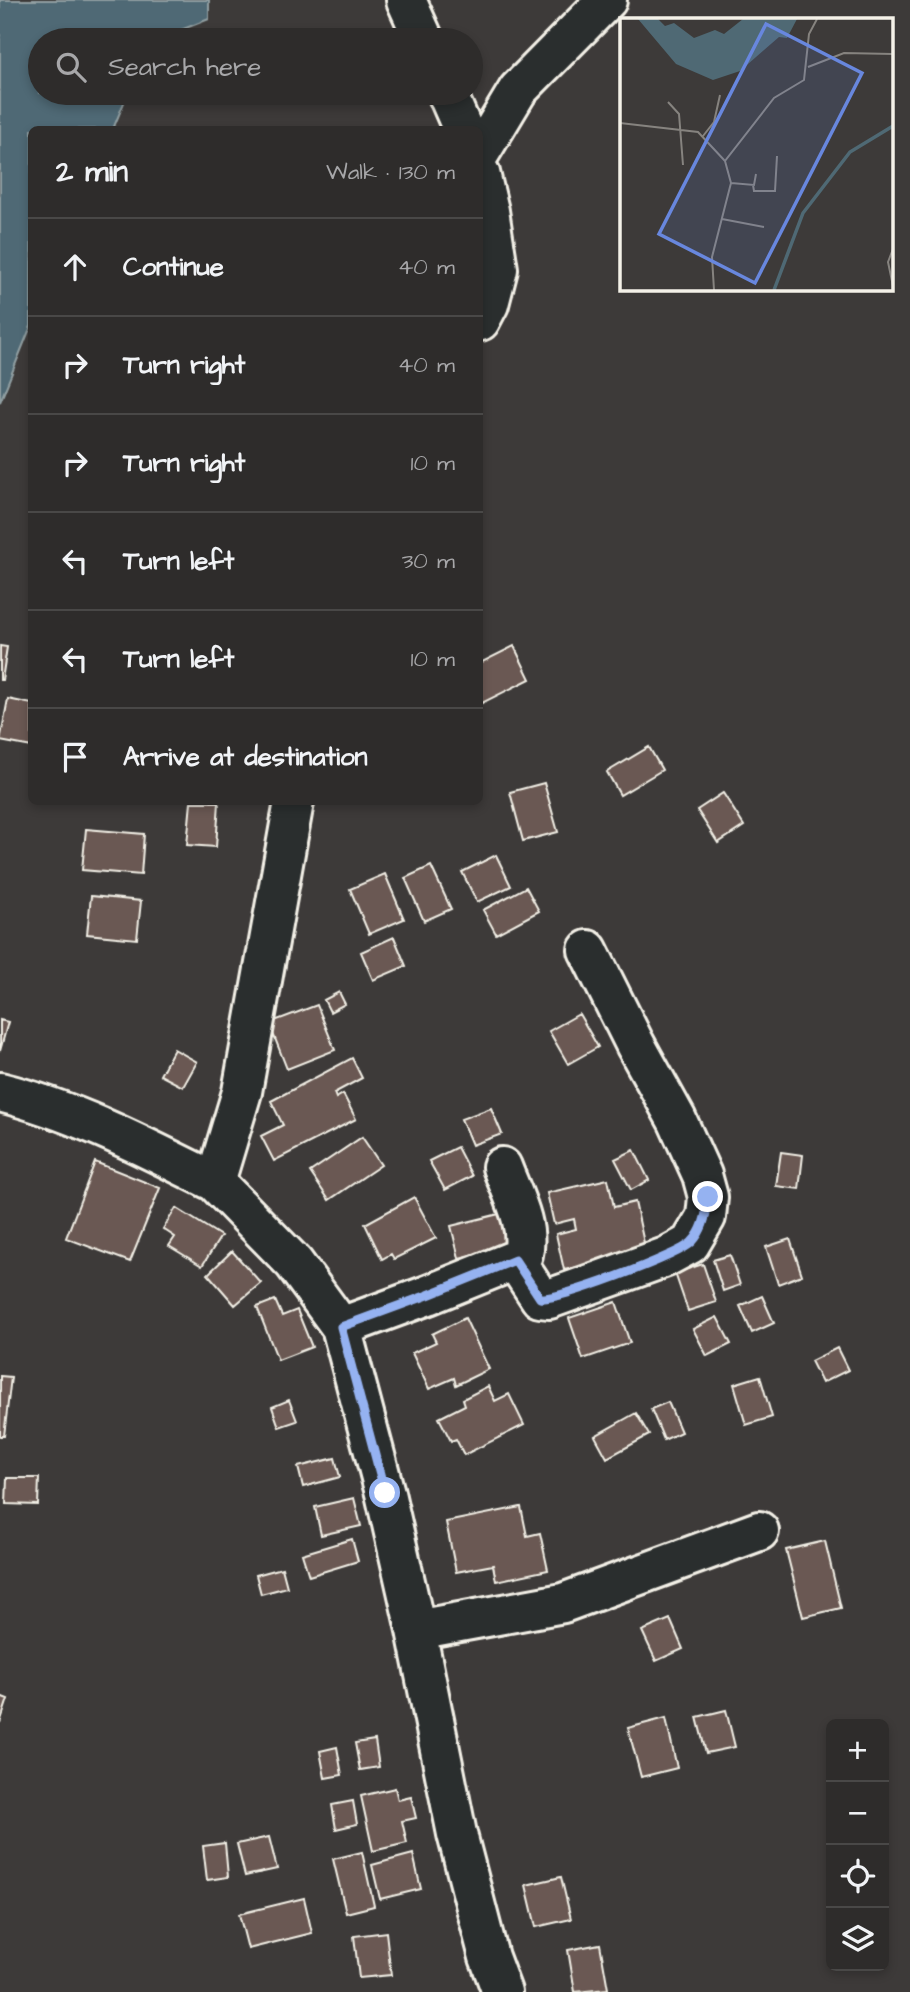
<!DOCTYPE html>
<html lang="en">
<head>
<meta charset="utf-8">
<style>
	body { margin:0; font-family:"Architects Daughter",sans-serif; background:#3a3837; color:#f1f3f6 }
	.controls { position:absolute; right:21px; bottom:21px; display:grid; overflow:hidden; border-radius:10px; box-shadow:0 4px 10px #0003 }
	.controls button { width:63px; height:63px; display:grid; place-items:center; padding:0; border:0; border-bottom:2px solid #494847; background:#2e2c2b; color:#f1f3f6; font:35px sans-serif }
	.stop { position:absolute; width:21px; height:21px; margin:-16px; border:5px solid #95b2f1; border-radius:50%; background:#fff }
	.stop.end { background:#95b2f1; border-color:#fff; box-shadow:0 2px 7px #0008 }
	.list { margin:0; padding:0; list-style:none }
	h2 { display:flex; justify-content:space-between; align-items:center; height:91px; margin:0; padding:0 28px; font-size:30px }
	h2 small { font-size:23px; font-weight:400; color:#a7a7a9 }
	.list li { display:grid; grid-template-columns:46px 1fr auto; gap:21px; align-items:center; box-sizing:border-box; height:98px; padding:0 28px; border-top:2px solid #494847 }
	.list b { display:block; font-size:26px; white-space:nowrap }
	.list em { font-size:23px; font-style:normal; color:#a7a7a9 }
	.icon { flex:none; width:38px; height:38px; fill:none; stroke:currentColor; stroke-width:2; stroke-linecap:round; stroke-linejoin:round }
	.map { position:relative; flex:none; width:910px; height:1992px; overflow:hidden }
	.search { position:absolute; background:#2e2c2b; box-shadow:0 4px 10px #0003; left:28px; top:28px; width:455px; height:77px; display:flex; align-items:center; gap:18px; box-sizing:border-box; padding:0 24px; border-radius:38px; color:#a7a7a9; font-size:26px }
	.panel { position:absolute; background:#2e2c2b; box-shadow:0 4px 10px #0003; left:28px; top:126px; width:455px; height:679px; border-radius:10px }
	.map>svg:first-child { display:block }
</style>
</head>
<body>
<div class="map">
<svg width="910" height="1992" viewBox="0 0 910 1992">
	<rect width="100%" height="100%" fill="#3d3a39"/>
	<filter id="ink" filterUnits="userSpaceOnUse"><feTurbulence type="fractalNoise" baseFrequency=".0143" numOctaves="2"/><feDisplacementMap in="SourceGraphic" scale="14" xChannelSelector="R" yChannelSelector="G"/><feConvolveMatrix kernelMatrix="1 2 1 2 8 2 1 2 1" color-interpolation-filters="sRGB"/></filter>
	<g filter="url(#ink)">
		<path fill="#4f6974" stroke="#919fa2" stroke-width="2" d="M0,0H209V19L155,40H40V93H128L113,129L32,130L31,326L0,402Z"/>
		<path fill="#6a5952" stroke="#f4f1e8" stroke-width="2" d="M0,646L7,647L2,680H0Z
			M514,646L530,679L480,704V663Z
			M8,699L32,704V747L0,741Z
			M649,747L662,770L620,795L607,772Z
			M544,783L558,832L523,841L510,792Z
			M723,793L744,826L718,843L697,810Z
			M191,802H219L216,847L187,845Z
			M86,829L144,834L141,875L82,870Z
			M496,855L511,886L477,902L462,872Z
			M431,866L451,909L424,921L405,878Z
			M385,874L404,919L369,934L350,889Z
			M526,887L539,911L496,934L483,910Z
			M91,896L141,901L137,939L87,934Z
			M394,937L406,966L373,980L361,952Z
			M339,992L345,1004L330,1012L324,1000Z
			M317,1005L335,1050L287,1069L269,1023Z
			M579,1014L598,1047L568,1064L549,1031Z
			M0,1020L8,1022L0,1051Z
			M174,1049L197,1062L183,1087L160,1075Z
			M352,1058L362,1078L334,1093L336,1098L343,1094L356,1119L274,1161L261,1136L283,1125L271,1101Z
			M491,1108L502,1134L472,1145L461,1119Z
			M362,1137L381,1165L329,1200L310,1172Z
			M457,1147L472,1176L445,1190L429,1161Z
			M634,1150L649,1180L631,1190L615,1159Z
			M781,1152L803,1155L799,1189L776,1186Z
			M95,1162L160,1188L130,1262L66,1238Z
			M608,1179L614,1207L635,1202L646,1252L564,1270L556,1234L576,1229L574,1219L554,1224L547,1193Z
			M414,1197L436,1238L394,1259L391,1254L382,1259L365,1224Z
			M176,1208L221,1236L202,1266L169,1246L175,1237L163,1229Z
			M503,1213L511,1245L459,1258L451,1226Z
			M790,1239L802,1275L778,1284L766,1247Z
			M232,1251L261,1283L235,1305L208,1274Z
			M730,1255L740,1285L723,1291L713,1260Z
			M703,1264L716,1302L688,1311L675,1273Z
			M762,1296L774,1323L752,1333L740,1306Z
			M275,1300L282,1316L297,1310L312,1347L278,1360L257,1307Z
			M616,1302L630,1343L583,1359L569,1318Z
			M717,1317L731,1344L707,1356L693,1329Z
			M465,1318L489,1369L456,1385L454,1378L429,1389L412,1353L436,1342L432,1334Z
			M837,1348L848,1370L822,1383L811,1361Z
			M0,1376L11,1377L4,1436H0Z
			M760,1376L772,1417L746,1425L734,1384Z
			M488,1386L495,1401L509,1394L524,1425L464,1455L456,1439L451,1441L439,1418L465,1405L463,1399Z
			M289,1400L297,1421L279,1427L272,1407Z
			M668,1402L681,1432L664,1440L651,1409Z
			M636,1413L649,1435L607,1458L595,1436Z
			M335,1458L340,1477L303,1487L298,1467Z
			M7,1478H39L38,1505L6,1504Z
			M354,1498L361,1526L321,1535L315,1507Z
			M521,1507L527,1536L540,1533L548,1570L496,1581L493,1565L456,1572L446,1522Z
			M352,1539L358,1561L309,1576L302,1554Z
			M825,1541L841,1608L803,1617L786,1550Z
			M282,1568L287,1587L261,1594L256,1575Z
			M670,1619L683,1649L656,1661L642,1631Z
			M0,1696L8,1699L0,1723Z
			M726,1710L735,1747L706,1753L697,1717Z
			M666,1718L677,1768L641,1777L628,1728Z
			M375,1740L379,1767L360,1770L355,1743Z
			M337,1747L342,1775L325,1778L320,1751Z
			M395,1788L398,1800L411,1797L416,1818L402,1821L407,1843L373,1851L361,1796Z
			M353,1801L357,1824L336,1829L332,1805Z
			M269,1837L277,1869L245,1876L237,1844Z
			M225,1843L228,1877L207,1880L203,1846Z
			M362,1852L374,1906L346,1913L333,1859Z
			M413,1854L421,1889L380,1899L372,1865Z
			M561,1877L571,1919L536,1927L526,1885Z
			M304,1898L312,1933L248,1949L239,1914Z
			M386,1932L391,1975L359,1978L354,1936Z
			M600,1944L608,1989L575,1992L568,1950Z"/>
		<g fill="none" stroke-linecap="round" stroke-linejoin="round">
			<defs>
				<path id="minor" d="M406,0L424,40
					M447,93L463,130
					M480,153L518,90L607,0
					M480,173L489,211L498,269L489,304L480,321
					M294,802L242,1092L215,1182L294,1263L341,1327L385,1493L416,1630L457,1834L489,1957L502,1992
					M0,1092C76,1111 145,1147 215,1182
					M515,1260L540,1298L549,1299L666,1257L690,1244L706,1217L708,1197L702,1175L677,1120L635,1044L588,950
					M341,1327L428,1295L515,1260L523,1254C530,1225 512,1194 502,1167
					M416,1630L563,1603L759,1531"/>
			</defs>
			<use href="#minor" stroke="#f4f1e8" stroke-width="44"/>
			<use href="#minor" stroke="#2a2d2e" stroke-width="38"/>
		</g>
	</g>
	<g fill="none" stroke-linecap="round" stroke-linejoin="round" filter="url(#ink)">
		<path stroke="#95b2f1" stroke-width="9" d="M385,1493L341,1327L428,1295L515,1260L540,1298C557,1301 680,1255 692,1242C704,1230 707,1213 708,1197"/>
	</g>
	<g transform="translate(620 18)">
		<rect width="273" height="273" fill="#3d3a39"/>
		<path d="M18,1H38L45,8L54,5L74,20L95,12L104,16L123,1H177L167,20L159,19L120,53L93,62L56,46Z" fill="#4f6974"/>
		<path fill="none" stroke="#4f6974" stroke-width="3.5" d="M154,272L183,195L230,134L273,108"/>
		<path fill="none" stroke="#86837f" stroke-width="2" d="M188,49L224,35L273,36M48,84L59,96L63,147M0,105L78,114L105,143M83,118L94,104L100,77M111,165L134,167L136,156M133,167L134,173H155L157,138M102,201L144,209M273,231L268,244L273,268M94,272L92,239L111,165L105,143L154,80L184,62L189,16L197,1"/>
		<path fill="#6887de" fill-opacity="0.15" stroke="#6887de" stroke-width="3.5" d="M146,6L242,55L135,265L39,216Z"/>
		<rect width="273" height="273" fill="none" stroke="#f4f1e8" stroke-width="3.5"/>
	</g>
</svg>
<div class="controls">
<button>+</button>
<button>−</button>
<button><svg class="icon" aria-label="locate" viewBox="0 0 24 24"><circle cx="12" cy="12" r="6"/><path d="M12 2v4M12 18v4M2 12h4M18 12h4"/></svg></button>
<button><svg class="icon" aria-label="layers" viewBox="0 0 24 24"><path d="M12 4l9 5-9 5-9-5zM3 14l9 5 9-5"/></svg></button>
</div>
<div class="stop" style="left:385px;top:1493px"></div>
<div class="stop end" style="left:708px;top:1197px"></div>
<div class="search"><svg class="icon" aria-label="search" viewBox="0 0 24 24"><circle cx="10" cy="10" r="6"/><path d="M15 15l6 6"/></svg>Search here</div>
<section class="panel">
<h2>2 min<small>Walk · 130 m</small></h2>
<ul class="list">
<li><svg class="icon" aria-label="ahead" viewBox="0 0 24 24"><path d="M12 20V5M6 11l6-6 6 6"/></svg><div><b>Continue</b></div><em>40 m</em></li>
<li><svg class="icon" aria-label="right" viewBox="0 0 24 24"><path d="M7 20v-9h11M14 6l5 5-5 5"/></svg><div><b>Turn right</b></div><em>40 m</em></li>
<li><svg class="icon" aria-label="right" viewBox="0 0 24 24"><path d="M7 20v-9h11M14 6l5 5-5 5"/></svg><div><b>Turn right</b></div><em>10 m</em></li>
<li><svg class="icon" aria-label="left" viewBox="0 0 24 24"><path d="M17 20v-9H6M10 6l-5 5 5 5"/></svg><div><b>Turn left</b></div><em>30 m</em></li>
<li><svg class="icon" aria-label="left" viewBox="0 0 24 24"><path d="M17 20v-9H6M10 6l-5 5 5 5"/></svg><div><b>Turn left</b></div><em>10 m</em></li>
<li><svg class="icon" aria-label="arrive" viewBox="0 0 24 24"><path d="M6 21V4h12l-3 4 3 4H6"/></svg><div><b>Arrive at destination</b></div></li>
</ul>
</section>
</div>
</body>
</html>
